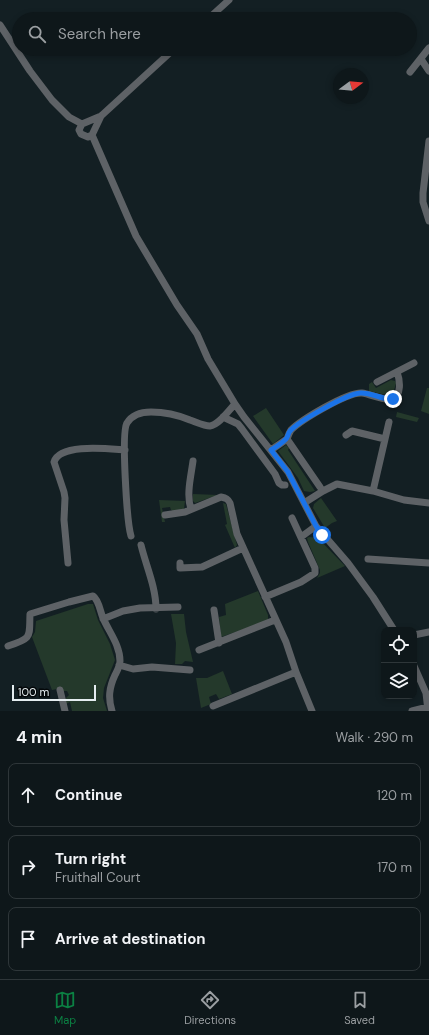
<!DOCTYPE html>
<html lang="en">
<head>
<meta charset="utf-8">
<style>
	body { margin:0; font-family:"DM Sans",sans-serif; background:#1c2427; color:#f1f3f6 }
	.controls { position:absolute; right:12px; bottom:12px; display:grid; overflow:hidden; border-radius:8px; box-shadow:0 2px 6px #0003 }
	.controls button { width:36px; height:36px; display:grid; place-items:center; padding:0; border:0; border-bottom:1px solid #2e3639; background:#0e171a; color:#f1f3f6; font:20px sans-serif }
	.compass { position:absolute; left:333px; top:68px; width:36px; height:36px; border-radius:50%; background:#0e171a; box-shadow:0 2px 6px #0003; rotate:74deg }
	.scale { position:absolute; left:12px; bottom:10px; width:84px; box-sizing:border-box; padding-left:4px; border:2px solid #e5edf0; border-top:0; font-size:11px; line-height:14px; white-space:nowrap; color:#e5edf0; -webkit-text-stroke:3px #04080a; paint-order:stroke }
	.stop { position:absolute; width:12px; height:12px; margin:-9px; border:3px solid #1a73e8; border-radius:50%; background:#fff }
	.stop.end { background:#1a73e8; border-color:#fff; box-shadow:0 1px 4px #0008 }
	.list { margin:0; padding:0; list-style:none }
	h2 { display:flex; justify-content:space-between; align-items:center; height:52px; margin:0; padding:0 16px; font-size:17px }
	h2 small { font-size:13px; font-weight:400; color:#9b9fa2 }
	.list li { display:grid; grid-template-columns:26px 1fr auto; gap:12px; align-items:center; box-sizing:border-box; height:64px; margin:0 8px 8px; padding:0 8px; border:1px solid #2e3639; border-radius:8px }
	.list b { display:block; font-size:15px; white-space:nowrap }
	.list p { margin:0; font-size:13px; white-space:nowrap; color:#9b9fa2 }
	.list em { font-size:13px; font-style:normal; color:#9b9fa2 }
	.icon { flex:none; width:22px; height:22px; fill:none; stroke:currentColor; stroke-width:2; stroke-linecap:round; stroke-linejoin:round }
	.map { position:relative; flex:none; width:429px; height:711px; overflow:hidden }
	.search { position:absolute; background:#0e171a; box-shadow:0 2px 6px #0003; left:12px; right:12px; top:12px; height:44px; display:flex; align-items:center; gap:10px; box-sizing:border-box; padding:0 14px; border-radius:22px; color:#9b9fa2; font-size:15px }
	.sheet { height:268px; background:#0e171a }
	nav { display:flex; justify-content:space-around; align-items:center; box-sizing:border-box; height:56px; border-top:1px solid #2e3639; background:#0e171a; font-size:11px; color:#9b9fa2 }
	nav a { display:grid; justify-items:center; gap:2px }
	nav .on { color:#0b8043 }
	.map>svg:first-child { display:block }
</style>
</head>
<body>
<div class="map">
<svg width="429" height="711" viewBox="0 0 429 711">
	<rect width="100%" height="100%" fill="#131f23"/>
	<path fill="#24392b" d="M391,380L395,381L396,383L393,394L391,396L369,391V384L372,382L376,388Z
		M427,388H429V414L421,411Z
		M266,408L284,435L273,444L253,416Z
		M397,412L419,418L417,422L396,417Z
		M286,445L289,448L288,450L315,491L310,492L304,491L298,478L278,451Z
		M193,494L218,495L195,503L193,501Z
		M321,498L337,521L332,523L325,528L313,508L314,504Z
		M159,500L185,501L184,509L174,512L171,510L170,507L162,508L165,522H162Z
		M223,503L226,504L227,508L237,545L235,548L225,525L227,524Z
		M309,537L318,538L345,566L317,578L320,573V570L308,542L307,538Z
		M258,591L268,615V621L221,637L219,617L226,615L225,604Z
		M88,604H93L98,620L110,644L115,660L104,688L103,698L107,711H72L70,702L66,704L65,699L69,695L67,691H63L61,688L52,690L32,637L35,632L36,621Z
		M171,614H184L186,632L193,662L185,661L182,664H175L176,643Z
		M223,671L232,694L219,699L216,694L209,697L211,704L201,708L196,678H207Z"/>
	<g fill="none" stroke-linecap="round" stroke-linejoin="round">
		<path stroke="#5e6266" stroke-width="7" d="M208,19L229,0
			M0,25L30,71L52,100L69,117L82,124
			M421,59L429,71
			M410,72L429,48
			M101,116L92,135L136,236L177,305L197,334L208,359L235,404L244,417L288,472L316,526L348,563L373,597L394,630
			M92,135L88,137L81,134L79,130L82,124L101,116L174,49
			M429,141L423,193V202L429,221
			M377,382L414,363
			M223,417L238,424L242,429L275,474L279,483L282,485H285
			M346,435L352,431L385,439
			M271,450L287,439
			M320,487L287,439C288,436 289,433 291,430C301,420 347,392 362,393C370,394 385,401 392,399C402,396 400,380 397,372
			M373,491L389,422
			M304,503L323,491L337,484L373,491L404,500L429,503
			M191,509C186,495 191,476 193,461
			M165,515L185,512L221,497C226,498 228,499 230,503L237,534L286,642L296,672L312,711
			M131,536C127,523 121,432 127,423C132,415 141,412 151,412C164,412 178,415 190,420C196,422 204,426 210,426C219,425 229,410 235,404
			M301,537L316,526
			M141,545C146,566 156,587 156,609
			M368,559L429,563
			M68,563L64,520L65,498L64,492L54,462C60,443 109,449 125,450
			M180,563V568L202,567L243,548
			M265,597L301,582L315,573V568L292,518
			M214,610L219,643
			M103,619L123,611L140,608L178,607
			M414,635L429,632
			M8,646C33,638 29,637 30,614L69,602L93,596C99,600 100,611 103,618C109,632 120,645 120,661C120,666 117,671 115,675C109,688 108,698 112,711
			M199,650L275,620
			M119,665L133,669L152,667L190,670
			M414,666L426,693L428,711
			M60,690L65,711
			M213,706L296,672
			M412,711L428,707"/>
	</g>
	<g fill="none" stroke-linecap="round" stroke-linejoin="round">
		<path stroke="#1a73e8" stroke-width="5" d="M322,535L316,526L288,472L271,450C276,447 282,443 286,439C288,437 288,433 290,431C299,421 347,394 360,393C371,392 382,400 393,399"/>
	</g>
</svg>
<div class="controls">
<button><svg class="icon" aria-label="locate" viewBox="0 0 24 24"><circle cx="12" cy="12" r="6"/><path d="M12 2v4M12 18v4M2 12h4M18 12h4"/></svg></button>
<button><svg class="icon" aria-label="layers" viewBox="0 0 24 24"><path d="M12 4l9 5-9 5-9-5zM3 14l9 5 9-5"/></svg></button>
</div>
<svg class="compass" viewBox="-18 -18 36 36"><path d="M0-13l5 13h-10z" fill="#e53935"/><path d="M0 13l5-13h-10z" fill="#9b9fa2"/></svg>
<div class="scale">100 m</div>
<div class="stop" style="left:322px;top:535px"></div>
<div class="stop end" style="left:393px;top:399px"></div>
<div class="search"><svg class="icon" aria-label="search" viewBox="0 0 24 24"><circle cx="10" cy="10" r="6"/><path d="M15 15l6 6"/></svg>Search here</div>
</div>
<section class="sheet">
<h2>4 min<small>Walk · 290 m</small></h2>
<ul class="list">
<li><svg class="icon" aria-label="ahead" viewBox="0 0 24 24"><path d="M12 20V5M6 11l6-6 6 6"/></svg><div><b>Continue</b></div><em>120 m</em></li>
<li><svg class="icon" aria-label="right" viewBox="0 0 24 24"><path d="M7 20v-9h11M14 6l5 5-5 5"/></svg><div><b>Turn right</b><p>Fruithall Court</p></div><em>170 m</em></li>
<li><svg class="icon" aria-label="arrive" viewBox="0 0 24 24"><path d="M6 21V4h12l-3 4 3 4H6"/></svg><div><b>Arrive at destination</b></div></li>
</ul>
</section>
<nav>
<a class="on"><svg class="icon" aria-label="map" viewBox="0 0 24 24"><path d="M3 6l6-2 6 2 6-2v14l-6 2-6-2-6 2zM9 4v14M15 6v14"/></svg>Map</a>
<a><svg class="icon" aria-label="directions" viewBox="0 0 24 24"><path d="M12 3l9 9-9 9-9-9zM9 14v-3h6M13 9l2 2-2 2"/></svg>Directions</a>
<a><svg class="icon" aria-label="saved" viewBox="0 0 24 24"><path d="M7 4h10v16l-5-4-5 4z"/></svg>Saved</a>
</nav>
</body>
</html>
